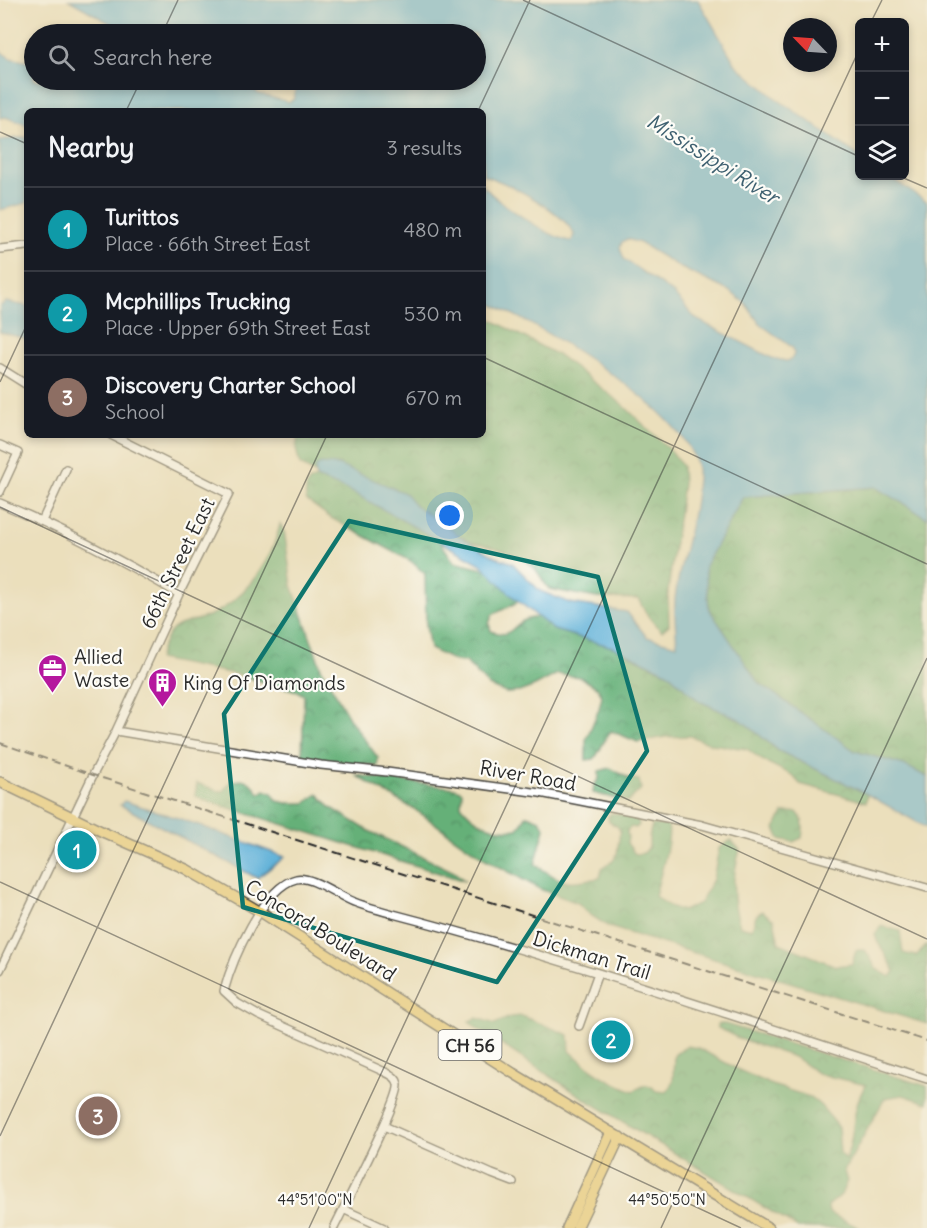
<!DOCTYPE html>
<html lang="en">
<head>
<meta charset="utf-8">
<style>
	body { margin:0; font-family:Delius,sans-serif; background:#242831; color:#f1f3f6 }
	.controls { position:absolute; right:18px; top:18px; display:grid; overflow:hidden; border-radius:9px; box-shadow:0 3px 9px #0003 }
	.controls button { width:54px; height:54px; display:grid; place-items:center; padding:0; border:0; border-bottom:2px solid #363941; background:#171b24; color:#f1f3f6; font:30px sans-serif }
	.compass { position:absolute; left:783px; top:18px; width:54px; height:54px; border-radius:50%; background:#171b24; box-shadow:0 3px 9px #0003; rotate:295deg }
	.you { position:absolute; left:450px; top:516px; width:21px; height:21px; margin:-15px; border:4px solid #fff; border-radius:50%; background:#1a73e8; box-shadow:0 0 0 9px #1a73e833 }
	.badge { display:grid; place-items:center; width:39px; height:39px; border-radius:50%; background:#d690ce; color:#fff; font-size:20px; font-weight:700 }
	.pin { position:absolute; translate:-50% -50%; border:3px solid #fff; box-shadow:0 2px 6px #0006 }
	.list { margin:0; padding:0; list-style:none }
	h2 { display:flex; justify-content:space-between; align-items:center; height:78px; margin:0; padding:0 24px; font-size:26px }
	h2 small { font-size:20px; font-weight:400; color:#9ea1a6 }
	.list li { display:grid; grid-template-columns:39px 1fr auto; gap:18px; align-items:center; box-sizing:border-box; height:84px; padding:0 24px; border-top:2px solid #363941 }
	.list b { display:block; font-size:22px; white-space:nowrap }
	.list p { margin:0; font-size:20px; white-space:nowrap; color:#9ea1a6 }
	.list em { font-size:20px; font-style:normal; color:#9ea1a6 }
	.icon { flex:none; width:33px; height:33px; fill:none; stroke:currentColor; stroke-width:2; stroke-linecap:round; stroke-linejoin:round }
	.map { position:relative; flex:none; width:927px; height:1228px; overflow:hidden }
	.search { position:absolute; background:#171b24; box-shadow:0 3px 9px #0003; left:24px; top:24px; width:462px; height:66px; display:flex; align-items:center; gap:15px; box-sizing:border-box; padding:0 21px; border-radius:33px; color:#9ea1a6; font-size:22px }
	.panel { position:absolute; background:#171b24; box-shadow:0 3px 9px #0003; left:24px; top:108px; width:462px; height:330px; border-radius:9px }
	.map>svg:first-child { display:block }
</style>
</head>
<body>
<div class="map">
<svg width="927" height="1228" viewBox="0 0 927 1228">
	<defs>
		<pattern id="forest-crowns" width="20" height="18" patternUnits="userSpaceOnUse" patternTransform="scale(1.5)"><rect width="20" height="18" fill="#65b078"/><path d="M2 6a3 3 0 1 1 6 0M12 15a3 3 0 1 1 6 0" fill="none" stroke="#538f63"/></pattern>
	</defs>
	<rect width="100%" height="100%" fill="#fdfcf7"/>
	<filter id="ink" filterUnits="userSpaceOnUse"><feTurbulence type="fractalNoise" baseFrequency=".0167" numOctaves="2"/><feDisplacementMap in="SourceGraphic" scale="12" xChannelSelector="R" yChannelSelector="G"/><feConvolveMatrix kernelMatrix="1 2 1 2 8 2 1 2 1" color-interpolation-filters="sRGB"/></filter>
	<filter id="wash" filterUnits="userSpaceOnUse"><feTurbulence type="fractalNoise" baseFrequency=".008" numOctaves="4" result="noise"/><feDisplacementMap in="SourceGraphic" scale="24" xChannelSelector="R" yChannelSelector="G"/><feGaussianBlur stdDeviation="1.35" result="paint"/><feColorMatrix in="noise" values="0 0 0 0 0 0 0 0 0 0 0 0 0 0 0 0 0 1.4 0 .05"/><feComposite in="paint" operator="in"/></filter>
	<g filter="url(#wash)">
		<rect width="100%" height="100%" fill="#ebdfbc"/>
		<path fill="url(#forest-crowns)" stroke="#486e52" stroke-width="1.5" d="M483,315L561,357L622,404L673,453L682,466L683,484L668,592L669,625L662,631C651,623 644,611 638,599L597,598L549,589C544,583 541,576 536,570C516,545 463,541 434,537L439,540L454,562L487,570L517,600L516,603L492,615L489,624L491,631C511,638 508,630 523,621C527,618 533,618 538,617L554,630L613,647L667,672L699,701L741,720L779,751L867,794L866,802L800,784L792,775L762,760L747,749L711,744L690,736L666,737L638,742L611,731C604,739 601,750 594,759L586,760V740L599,709L602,696L598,688L580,677L557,674L535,686L519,692L506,693L489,686L466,662L455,661L430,649L426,625L425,574L411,561L331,518L306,500C305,489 305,482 316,478L315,473L300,465L296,449L298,435H483Z
			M876,487L927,518V777L904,765L855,751L757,682L709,609L705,566L743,497Z
			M280,524L284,530L292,585L321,668L351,721L378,758L377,766L302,757L304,695L297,691L239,675L158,659C172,610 188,631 222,609C251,589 273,558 280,524Z
			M610,768L628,778L639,780L641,789L628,802L593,793L594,785L599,779V771Z
			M355,775L455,788L462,791L461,805C476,824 494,832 518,829L527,815L540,820L545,828L535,864C563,885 566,883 600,878L602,868L613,861L617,854L620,831L617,826L609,822L608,817L611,813L633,817L638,820L639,825L636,828L631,827L627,831L628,838L627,843L635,854L644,853L649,847V836L652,825H668C672,840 659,879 655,896L669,906L683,911L700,903L713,879L719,848L731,840L740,850C732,877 731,899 740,926L752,929L756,916L762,911L774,920L779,943L836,966L852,964L856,950H865C877,966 870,967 891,977L895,971L877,941L875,934L881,926L900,931L903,953L916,956L927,945V1024L609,927L589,914L578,903L540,889L484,858L414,809Z
			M246,780L254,786L259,794L265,790L272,793L277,801L287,803H305L318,794L330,807L367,830L454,872L465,881L201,799L195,795L197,783L219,791H223L231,781Z
			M797,812C804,820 804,827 802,838L793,842L780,839L775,829L783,813Z
			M522,1016L569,1035L570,1051C592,1071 606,1080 633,1091L645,1085L651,1086L656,1091L667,1092L673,1081L674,1055L687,1046L698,1048L741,1071L772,1085L810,1097L820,1105L838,1126L840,1153L845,1160C857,1136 849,1109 866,1085L819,1074L794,1057L740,1039L718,1028L717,1024H725L927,1086V1103L903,1095L885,1098L844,1171L847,1181L841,1195L828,1206L829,1213L860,1228H798L582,1097L476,1028L469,1021L477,1018L495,1024L510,1017Z"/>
		<path fill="#5bafd7" stroke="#436d81" stroke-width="1.5" fill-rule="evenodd" d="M69,0H698L736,65L777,99L859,156L860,176H888L927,202V518L876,487L743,497L705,566L709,609L758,682L855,751L904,765L927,777V828L865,793L779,751L741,720L699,701L667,672L613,647L554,630L511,595L481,564L350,491L316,478L315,467L321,464L338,465L405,493L415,505L460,536L492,555L512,563L540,591L570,603L627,612L647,637L677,645C676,630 674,614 675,599C679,563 693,528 696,491C696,484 698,476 697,469C689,410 536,323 483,300V185C494,200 554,241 572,241L574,234C562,210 508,183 483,175V111H27V125L5,117L0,118V51L10,58L34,63V80H242L259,94L289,102L294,99L296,87L287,80H476V34H129ZM627,239L640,243L681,268L729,291L745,303L760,324L793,348L794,354L791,360L786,361L772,358L696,319L673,293L624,259L620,248L622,242Z
			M27,137V203L0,210V140Z
			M6,302L27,306V339L0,332V306Z
			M124,801L187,821L285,857L257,878L120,805Z"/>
	</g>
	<g filter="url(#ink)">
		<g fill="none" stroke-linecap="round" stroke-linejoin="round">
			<defs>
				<path id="minor" d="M0,249L27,246
					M0,368L27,385
					M0,445L18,453L0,492
					M0,503C62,529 121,560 179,594
					M42,521L66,469
					M116,731L321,765L387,772L540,793L702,825L927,888
					M0,970L93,775L116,731L179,594L229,494L111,435
					M579,1026L598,973
					M384,1126L492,1174L513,1182
					M343,1209L384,1228
					M334,1228C344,1207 401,1098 398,1084C397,1077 390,1074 385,1072L258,1015L237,1003L224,991C232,961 263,887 296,879C311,875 338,896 354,902C366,907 380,910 393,914C573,961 750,1022 927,1079"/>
				<path id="major" d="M0,782L105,833L186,869L259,911L513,1073L769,1228
					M567,1228L611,1132
					M577,1228L620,1137"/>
			</defs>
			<use href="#minor" stroke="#484641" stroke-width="10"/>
			<use href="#major" stroke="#484641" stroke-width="12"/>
			<use href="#minor" stroke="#fff" stroke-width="7"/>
			<use href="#major" stroke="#eac769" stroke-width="9"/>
			<path stroke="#2b2b2b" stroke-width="2" stroke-dasharray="9 4.5" stroke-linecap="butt" d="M0,743L93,775L927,1041"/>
		</g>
	</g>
	<path d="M0 0H927V1228H0ZM349,521L598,577L647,751L497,982L243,907L224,714Z" fill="#ebdfbc" fill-opacity=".55" fill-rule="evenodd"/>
	<path fill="none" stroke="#0f766e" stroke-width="4.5" stroke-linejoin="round" d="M349,521L598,577L647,751L497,982L243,907L224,714Z"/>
	<path fill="none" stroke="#2b2b2b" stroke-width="1.5" stroke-opacity="0.45" d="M523,0L860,157M871,22L882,0M162,34L178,0M126,111L141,80M478,111L530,0M0,132L27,144M899,176L927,188M483,357L927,564M0,382L27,324M0,507L927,939M0,882L741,1228M0,1136L327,435M309,1228L860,48M661,1228L927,658"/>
	<defs>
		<symbol id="office-pin" viewBox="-11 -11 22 30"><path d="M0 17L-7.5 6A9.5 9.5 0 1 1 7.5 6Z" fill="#b5179e" stroke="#fdfcf7"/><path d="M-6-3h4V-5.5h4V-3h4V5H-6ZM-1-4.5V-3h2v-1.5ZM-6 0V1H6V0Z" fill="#fff"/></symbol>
		<symbol id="building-pin" viewBox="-11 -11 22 30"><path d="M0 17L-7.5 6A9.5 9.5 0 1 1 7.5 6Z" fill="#b5179e" stroke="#fdfcf7"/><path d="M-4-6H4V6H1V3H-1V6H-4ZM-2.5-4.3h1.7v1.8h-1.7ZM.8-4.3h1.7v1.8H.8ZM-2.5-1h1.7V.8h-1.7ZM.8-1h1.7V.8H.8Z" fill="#fff"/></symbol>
	</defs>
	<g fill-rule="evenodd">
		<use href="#office-pin" x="36" y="652" width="33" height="45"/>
		<use href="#building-pin" x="146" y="666" width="33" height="45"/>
	</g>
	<g text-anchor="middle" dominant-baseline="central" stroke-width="4.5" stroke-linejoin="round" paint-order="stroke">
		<rect fill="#fdfcf7" stroke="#6a6a68" stroke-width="1.5" x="438.5" y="1030" width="63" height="30" rx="4.5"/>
		<g font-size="18" font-weight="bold" fill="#2b2b2b">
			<text x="470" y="1045">CH 56</text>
		</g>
		<g font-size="20" fill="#2b2b2b" stroke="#fdfcf7">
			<text transform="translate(177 563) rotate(-64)">66th Street East</text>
			<text transform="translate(528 775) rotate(10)">River Road</text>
			<text transform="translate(321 930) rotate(32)">Concord Boulevard</text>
			<text transform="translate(592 955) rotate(17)">Dickman Trail</text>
		</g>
		<g font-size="20" fill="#2b2b2b" stroke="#fdfcf7" text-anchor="start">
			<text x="74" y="656">Allied<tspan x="74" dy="23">Waste</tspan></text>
			<text x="183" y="682">King Of Diamonds</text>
		</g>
		<g font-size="21" font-style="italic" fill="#3e6070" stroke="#fdfcf7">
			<text transform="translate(713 159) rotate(32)">Mississippi River</text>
		</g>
	</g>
	<g font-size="15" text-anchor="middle" fill="#2b2b2b" stroke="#fdfcf7" stroke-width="4.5" stroke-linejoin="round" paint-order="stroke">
		<text x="315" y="1205">44°51'00"N</text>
		<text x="667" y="1205">44°50'50"N</text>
	</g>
</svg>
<div class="controls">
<button>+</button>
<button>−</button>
<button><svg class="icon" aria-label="layers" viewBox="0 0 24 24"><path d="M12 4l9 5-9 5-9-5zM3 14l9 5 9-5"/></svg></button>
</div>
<svg class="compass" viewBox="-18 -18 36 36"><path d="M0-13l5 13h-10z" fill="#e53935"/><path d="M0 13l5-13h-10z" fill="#9ea1a6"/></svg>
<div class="you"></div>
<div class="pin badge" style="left:77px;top:850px;background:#0f9aa8">1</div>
<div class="pin badge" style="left:611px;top:1040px;background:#0f9aa8">2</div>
<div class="pin badge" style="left:98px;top:1116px;background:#8d6e63">3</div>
<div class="search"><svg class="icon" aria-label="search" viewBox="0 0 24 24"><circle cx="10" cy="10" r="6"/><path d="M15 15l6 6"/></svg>Search here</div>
<section class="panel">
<h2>Nearby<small>3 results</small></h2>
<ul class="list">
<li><span class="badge" style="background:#0f9aa8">1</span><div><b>Turittos</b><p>Place · 66th Street East</p></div><em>480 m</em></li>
<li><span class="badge" style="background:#0f9aa8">2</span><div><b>Mcphillips Trucking</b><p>Place · Upper 69th Street East</p></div><em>530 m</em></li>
<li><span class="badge" style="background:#8d6e63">3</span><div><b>Discovery Charter School</b><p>School</p></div><em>670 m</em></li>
</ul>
</section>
</div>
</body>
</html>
